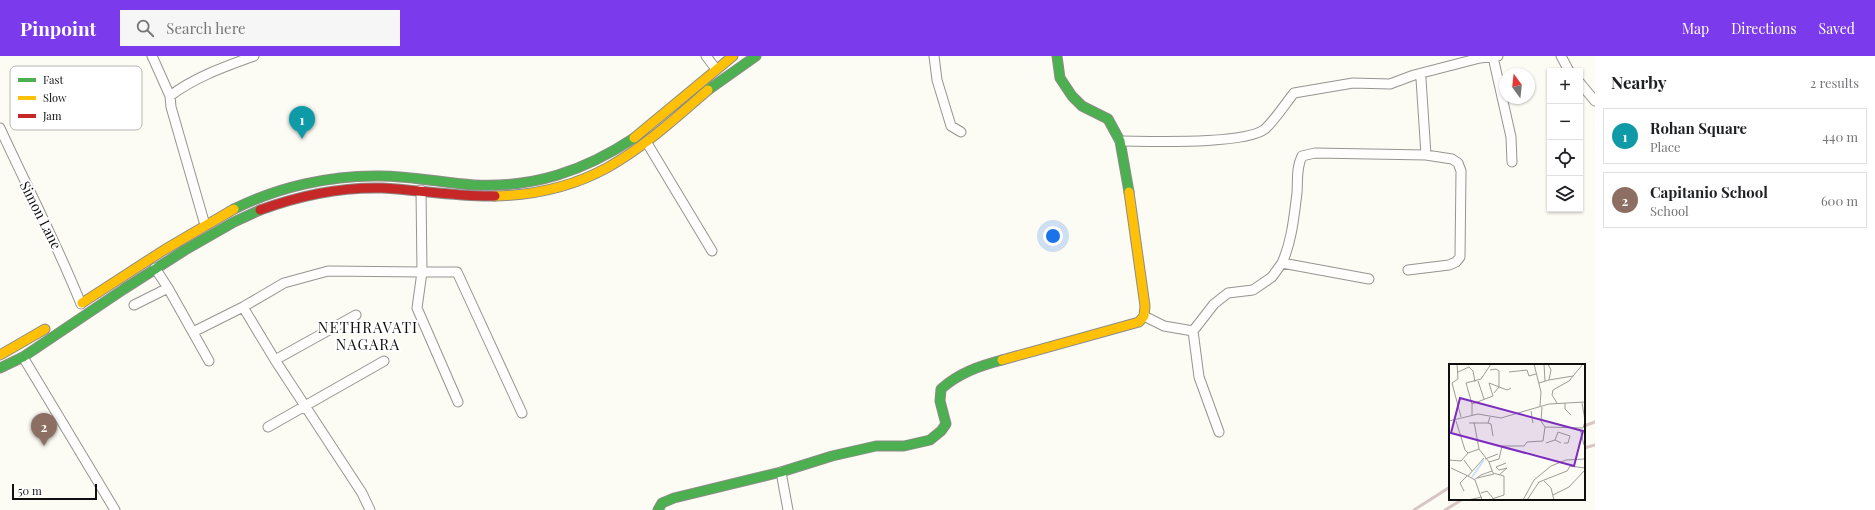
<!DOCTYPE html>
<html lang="en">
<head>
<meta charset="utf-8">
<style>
	body { margin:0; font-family:"Playfair Display",serif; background:#f6f6f6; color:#202124 }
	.controls { position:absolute; right:12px; top:12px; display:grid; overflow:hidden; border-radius:0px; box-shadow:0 1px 3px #0004 }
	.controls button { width:36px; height:36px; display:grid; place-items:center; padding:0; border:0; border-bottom:1px solid #e0e0e0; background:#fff; color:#202124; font:20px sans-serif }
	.compass { position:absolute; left:1499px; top:12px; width:36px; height:36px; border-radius:50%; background:#fff; box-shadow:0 1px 3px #0004; rotate:345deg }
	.scale { position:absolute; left:12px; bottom:10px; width:85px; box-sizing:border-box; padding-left:4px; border:2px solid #0f0f0f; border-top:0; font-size:11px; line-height:14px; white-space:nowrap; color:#0f0f0f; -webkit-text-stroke:3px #fff; paint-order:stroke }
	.you { position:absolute; left:1053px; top:180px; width:14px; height:14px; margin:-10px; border:3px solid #fff; border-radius:50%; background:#1a73e8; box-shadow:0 0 0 6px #1a73e833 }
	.badge { display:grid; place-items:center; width:26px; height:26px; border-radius:50%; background:#7c3aed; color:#fff; font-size:13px; font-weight:700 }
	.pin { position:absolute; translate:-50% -33px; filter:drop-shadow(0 1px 2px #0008) }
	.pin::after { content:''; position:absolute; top:21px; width:14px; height:12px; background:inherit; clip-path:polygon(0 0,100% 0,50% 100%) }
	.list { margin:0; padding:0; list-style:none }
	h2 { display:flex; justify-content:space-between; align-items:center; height:52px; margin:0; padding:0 16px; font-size:17px }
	h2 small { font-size:13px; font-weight:400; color:#757577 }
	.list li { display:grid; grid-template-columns:26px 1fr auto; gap:12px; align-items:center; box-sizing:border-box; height:56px; margin:0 8px 8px; padding:0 8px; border:1px solid #e0e0e0; border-radius:0px }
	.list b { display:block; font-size:15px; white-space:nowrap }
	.list p { margin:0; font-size:13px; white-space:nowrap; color:#757577 }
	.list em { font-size:13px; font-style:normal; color:#757577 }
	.icon { flex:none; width:22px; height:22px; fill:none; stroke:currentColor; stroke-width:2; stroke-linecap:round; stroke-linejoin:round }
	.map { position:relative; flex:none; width:1595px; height:454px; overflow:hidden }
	header { display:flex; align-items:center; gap:24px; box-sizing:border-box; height:56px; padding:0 20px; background:#7c3aed; color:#fff }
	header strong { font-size:19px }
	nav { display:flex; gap:22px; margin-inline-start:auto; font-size:14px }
	.search { width:280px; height:36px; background:#f6f6f6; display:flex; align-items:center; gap:10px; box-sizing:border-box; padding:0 14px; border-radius:0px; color:#757577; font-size:15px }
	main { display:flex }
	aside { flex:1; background:#fff }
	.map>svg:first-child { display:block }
</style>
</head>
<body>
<header>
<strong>Pinpoint</strong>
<div class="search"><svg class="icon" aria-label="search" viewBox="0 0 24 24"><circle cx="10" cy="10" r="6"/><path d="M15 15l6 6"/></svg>Search here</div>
<nav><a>Map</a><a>Directions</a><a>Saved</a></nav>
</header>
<main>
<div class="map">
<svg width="1595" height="454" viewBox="0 0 1595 454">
	<rect width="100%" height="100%" fill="#fcfbf4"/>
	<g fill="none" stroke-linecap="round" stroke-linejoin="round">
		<defs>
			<path id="street" d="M152,0L170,40
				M706,0L716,13
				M934,0L937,24L951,70L961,76
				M1561,0L1569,15
				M1493,1L1511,81L1512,106
				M1419,18L1421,23L1426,99
				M1580,27L1595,45
				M0,72C27,131 57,188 81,248
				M1120,85C1149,85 1244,89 1265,73C1275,64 1285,48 1294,37L1353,27L1390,28L1414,19L1480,2L1498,0
				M647,87L712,195
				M205,169L171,51L170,40C195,21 224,11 254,0
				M1282,207C1292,185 1294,160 1297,137C1298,124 1296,112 1302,100L1315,97L1426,99L1452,103L1458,107L1461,115L1460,201L1456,206L1449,209L1408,214
				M168,232L209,305
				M134,249L168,232L155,212
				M243,251L275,304L362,437L370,454
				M1144,260L1164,270L1193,275
				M193,276L243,251L284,227L328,215L422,216L421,134
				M23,301L115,454
				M275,304L356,259
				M458,346L417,252L422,216H457L522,357
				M268,371L384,305
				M1219,376L1199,321L1193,275L1214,248L1228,237L1253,234L1272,221L1282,207L1369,223
				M781,416L788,454"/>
			<path id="fast" d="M1057,0L1060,22L1072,40L1082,50L1108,63L1120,85L1129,136
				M708,34L756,0
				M234,153C278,131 331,119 380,120C412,120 443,127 474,129C534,132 584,115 634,82
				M0,312L23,301L124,233L185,194L234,166L260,154
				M658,454L662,447L674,442L781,416L832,400L876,390H904L930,384L941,375L946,368L940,345L941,333C959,317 979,310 1002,304"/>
			<path id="slow" d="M634,82L733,0
				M495,140C593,138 639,94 708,34
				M82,247L164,194L234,153
				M0,299L45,273
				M1002,304L1139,266L1144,260L1145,250L1129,136"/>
			<path id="jam" d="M260,154C298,140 341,131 382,132C420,134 457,141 495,140"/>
		</defs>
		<use href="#street" stroke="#969592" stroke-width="11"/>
		<use href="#fast" stroke="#8c8c89" stroke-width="11"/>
		<use href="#slow" stroke="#8c8c89" stroke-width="11"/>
		<use href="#jam" stroke="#8c8c89" stroke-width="11"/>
		<use href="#street" stroke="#fffefd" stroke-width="9"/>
		<use href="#fast" stroke="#4caf50" stroke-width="9"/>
		<use href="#slow" stroke="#ffc107" stroke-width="9"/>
		<use href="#jam" stroke="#c62828" stroke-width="9"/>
		<path stroke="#d9c5c4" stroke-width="3" d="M1584,370L1595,366
			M1584,392L1595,389
			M1414,454L1450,431
			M1445,454L1463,443"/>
	</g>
	<g text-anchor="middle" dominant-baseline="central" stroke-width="4" stroke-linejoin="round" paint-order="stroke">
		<g font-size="14" fill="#0f0f0f" stroke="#fff">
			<text transform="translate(41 159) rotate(63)">Simon Lane</text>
		</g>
		<g font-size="15" letter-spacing="1" fill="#0f0f0f" stroke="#fff">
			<text x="368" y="271">NETHRAVATI<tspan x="368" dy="17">NAGARA</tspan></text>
		</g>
	</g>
	<g transform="translate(1449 308)">
		<rect width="136" height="136" fill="#fcfbf4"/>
		<path fill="none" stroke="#c8e2f9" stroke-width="2" d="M23,113L35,96"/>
		<path fill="none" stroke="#9d9d98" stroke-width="1" d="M8,0L9,15L3,19L12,53M85,0L92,28L91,42M95,0L96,17M41,6L47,5L50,7V23L45,29M9,8L20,3L24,7L26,18M60,8L78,6L80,12L87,10M100,16L124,12M29,17L35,35M90,19L100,16L102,6L99,0M108,39L103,31L104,26L120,17L134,0M116,39V45L122,51M133,39L136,56M23,40L17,19L32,15L42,0M82,47L84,59M23,51V40L44,32L40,19L58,26L62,24M0,57L29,50L52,54L100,40L136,38M7,57L16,86L19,89L30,85L40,98L44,109L55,112V131L43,135M25,58L30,85M20,59H39L41,53M39,59L42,60L44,72M96,63L134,64L136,58M131,65L135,81M106,76L109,68L121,72L119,79H115M97,79L106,76L112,79M36,95L49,90M0,96L12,97L19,89M15,96L23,107M40,98L50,95L53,82H75L78,78L94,77L96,63L92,57L93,43M2,104L19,112M50,111L58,104L50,106L47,103L57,99M28,114L45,110M25,116L32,111L43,107M95,117L102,124L105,136M15,127L11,119L18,112M32,129L38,127L44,134M104,131L120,123L136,106M19,136L33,133M33,136L26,116L19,112L35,94M74,136L85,116L102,102L117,96L136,95M78,136L90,118L118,107L121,102L136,104"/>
		<path fill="#7b2cbf" fill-opacity="0.15" stroke="#7b2cbf" stroke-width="2" d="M11,34L134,67L125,102L2,69Z"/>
		<rect width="136" height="136" fill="none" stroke="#0f0f0f" stroke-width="2"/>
	</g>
	<rect x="10" y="10" width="132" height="64" rx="6" fill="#fff" stroke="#b7b7b7" stroke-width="1"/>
	<rect x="18" y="22" width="18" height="4" fill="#4caf50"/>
	<rect x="18" y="40" width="18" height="4" fill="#ffc107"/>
	<rect x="18" y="58" width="18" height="4" fill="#c62828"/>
	<g font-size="11" fill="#0f0f0f">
		<text x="43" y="28">Fast</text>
		<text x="43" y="46">Slow</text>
		<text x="43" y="64">Jam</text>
	</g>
</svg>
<div class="controls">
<button>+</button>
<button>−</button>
<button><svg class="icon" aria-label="locate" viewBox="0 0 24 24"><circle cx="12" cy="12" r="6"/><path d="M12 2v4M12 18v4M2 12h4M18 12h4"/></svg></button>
<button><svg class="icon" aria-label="layers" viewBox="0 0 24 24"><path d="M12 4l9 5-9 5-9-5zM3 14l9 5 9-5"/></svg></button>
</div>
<svg class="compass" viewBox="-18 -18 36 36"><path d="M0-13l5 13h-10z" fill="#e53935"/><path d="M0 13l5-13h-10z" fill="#757577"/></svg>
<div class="scale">50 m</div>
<div class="you"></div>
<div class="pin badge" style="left:302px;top:83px;background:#0f9aa8">1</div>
<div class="pin badge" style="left:44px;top:390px;background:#8d6e63">2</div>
</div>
<aside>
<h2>Nearby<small>2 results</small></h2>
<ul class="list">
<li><span class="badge" style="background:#0f9aa8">1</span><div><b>Rohan Square</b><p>Place</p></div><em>440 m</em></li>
<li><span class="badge" style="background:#8d6e63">2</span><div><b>Capitanio School</b><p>School</p></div><em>600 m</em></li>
</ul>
</aside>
</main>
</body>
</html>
